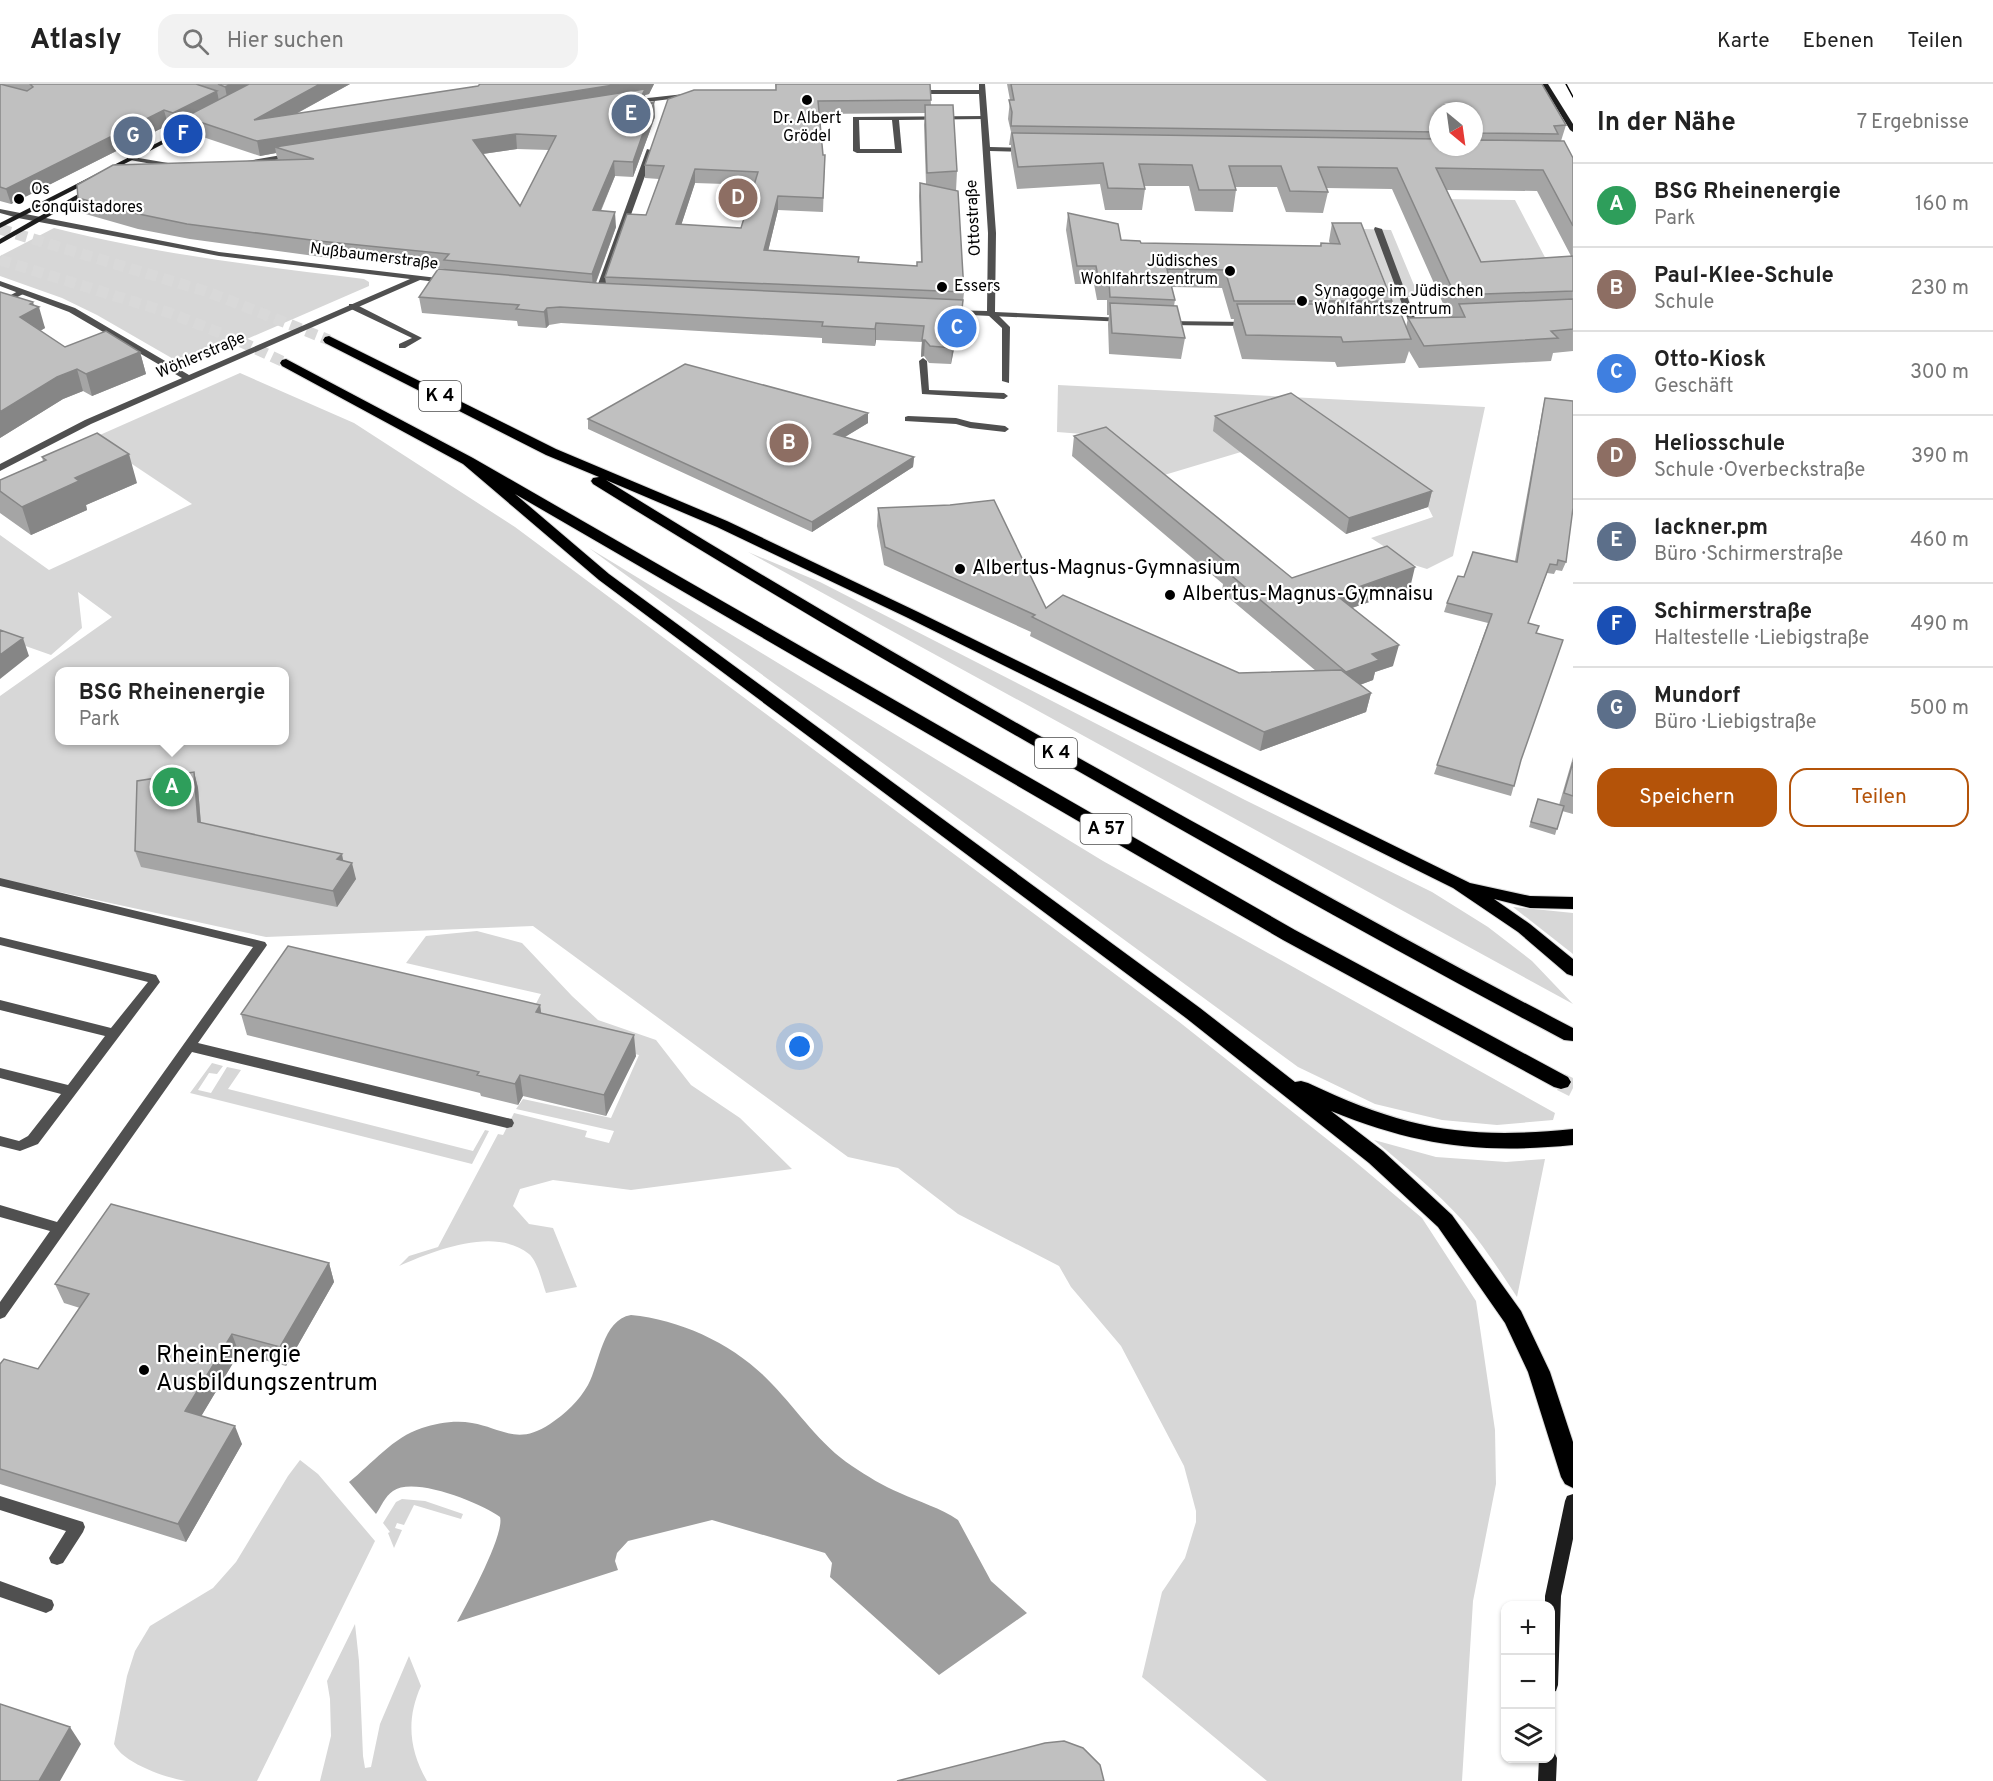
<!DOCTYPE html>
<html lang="de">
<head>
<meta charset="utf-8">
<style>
	body { margin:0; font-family:Overpass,sans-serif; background:#f2f2f2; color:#222 }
	.controls { position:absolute; right:18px; bottom:18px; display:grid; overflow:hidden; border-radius:12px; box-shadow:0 2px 4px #0004 }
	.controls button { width:54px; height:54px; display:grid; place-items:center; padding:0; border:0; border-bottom:2px solid #e0e0e0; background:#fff; color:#222; font:30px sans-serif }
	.compass { position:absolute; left:1429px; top:18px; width:54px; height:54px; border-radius:50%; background:#fff; box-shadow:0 2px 4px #0004; rotate:151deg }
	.you { position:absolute; left:800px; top:963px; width:21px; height:21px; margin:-15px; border:4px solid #fff; border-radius:50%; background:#1a73e8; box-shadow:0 0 0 9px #1a73e833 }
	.badge { display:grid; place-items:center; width:39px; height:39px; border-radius:50%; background:#b45309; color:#fff; font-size:20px; font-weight:700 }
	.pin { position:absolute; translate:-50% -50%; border:3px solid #fff; box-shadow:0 2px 6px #0006 }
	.popup { position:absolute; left:55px; top:583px; width:234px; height:78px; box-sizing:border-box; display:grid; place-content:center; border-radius:12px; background:#fff; filter:drop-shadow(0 2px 4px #0005); font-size:20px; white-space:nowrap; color:#767676 }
	.popup b { font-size:22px; color:#222 }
	.popup::after { content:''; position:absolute; left:50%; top:100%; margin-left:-12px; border:12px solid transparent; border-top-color:#fff }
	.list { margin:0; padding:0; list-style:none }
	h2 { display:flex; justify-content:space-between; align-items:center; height:78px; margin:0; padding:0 24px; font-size:26px }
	h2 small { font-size:20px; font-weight:400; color:#767676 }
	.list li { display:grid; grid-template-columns:39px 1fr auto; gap:18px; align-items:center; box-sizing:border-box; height:84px; padding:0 24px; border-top:2px solid #e0e0e0 }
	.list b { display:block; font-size:22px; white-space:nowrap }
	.list p { margin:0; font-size:20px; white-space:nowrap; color:#767676 }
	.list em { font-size:20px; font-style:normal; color:#767676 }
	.actions { display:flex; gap:12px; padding:18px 24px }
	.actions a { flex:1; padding:14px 0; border:2px solid #b45309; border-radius:18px; text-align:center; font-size:21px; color:#b45309 }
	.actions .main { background:#b45309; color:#fff }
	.icon { flex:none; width:33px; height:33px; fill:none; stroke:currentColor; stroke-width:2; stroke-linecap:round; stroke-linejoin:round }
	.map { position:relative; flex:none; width:1573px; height:1697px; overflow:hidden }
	header { display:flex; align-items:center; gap:36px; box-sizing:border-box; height:84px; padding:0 30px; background:#fff; border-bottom:2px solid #e0e0e0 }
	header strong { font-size:28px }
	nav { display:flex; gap:33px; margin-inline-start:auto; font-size:21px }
	.search { width:420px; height:54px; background:#f2f2f2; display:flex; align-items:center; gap:15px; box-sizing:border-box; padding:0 21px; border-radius:18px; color:#767676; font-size:22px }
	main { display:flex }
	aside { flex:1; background:#fff }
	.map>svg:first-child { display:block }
</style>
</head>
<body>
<header>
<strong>Atlasly</strong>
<div class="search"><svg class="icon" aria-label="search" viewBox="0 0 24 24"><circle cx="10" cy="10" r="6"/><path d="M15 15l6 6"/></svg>Hier suchen</div>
<nav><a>Karte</a><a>Ebenen</a><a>Teilen</a></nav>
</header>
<main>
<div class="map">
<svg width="1573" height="1697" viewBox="0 0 1573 1697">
	<rect width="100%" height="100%" fill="#fff"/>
	<path fill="#d7d7d7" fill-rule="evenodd" d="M1439,115L1515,116L1549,181L1474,185Z
		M54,144C156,170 259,182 364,195L369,198V202L201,275L194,280H182L97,231L62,214L0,192V172Z
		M1364,145L1391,146L1419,213H1408L1414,229L1398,230Z
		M240,289L354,339L515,443L1178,937L1352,1075L1422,1134L1476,1217L1495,1346L1496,1400L1473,1517L1462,1697H1267L1142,1593L1162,1508L1185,1474L1196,1438V1427L1184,1382L1121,1262L1071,1203L1059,1182L958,1130L898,1084L848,1073L533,842L266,853L0,795V612L112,533L78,508L82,544L51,571L0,553V451L49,486L192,420L93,354ZM60,588H284V656H60Z
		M1058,301L1485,323L1453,472L1427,485L1411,480L1371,454L1433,433L1428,423L1389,395L1241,368L1151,395L1096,351L1057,348Z
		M589,464L1103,777L1555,1029L1553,1036L1497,1041L1442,1036L1375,1020L1298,983Z
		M748,468L820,498L1245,716L1432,808L1488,843L1532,877L1573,920Z
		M1513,823L1573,829V870Z
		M477,847L522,859L572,912L598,936L656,956L691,1001L740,1034L792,1085L631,1106L553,1096L520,1105L513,1122L529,1140L553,1144L577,1203L546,1209C542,1198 538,1178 529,1170C494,1142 434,1167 399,1182L409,1172L438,1163L498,1050L503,1051L514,1029L587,1047L585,1053L609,1059L614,1047L516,1025L523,1015L611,1034L639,971L552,950L529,933L541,910L406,879L426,852Z
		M212,979L223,982L217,990L209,989L198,1006L211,1009L227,983L241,986L228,1005L473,1067L485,1046L489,1047L472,1080L190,1009Z
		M1374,1056L1436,1073L1506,1078L1545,1075L1517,1213C1500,1187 1483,1161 1463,1137C1436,1107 1405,1082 1374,1056Z
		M300,1376L318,1390L375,1457L257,1697C234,1697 209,1697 186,1697C166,1694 123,1679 114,1660L127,1592L135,1567L150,1542L213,1504L236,1478L288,1392Z
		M402,1415L425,1417L463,1430L461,1435L414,1421L404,1441L397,1439L395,1444L402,1446L394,1464L388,1449L390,1448L383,1439L396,1418Z
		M355,1540L359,1577L363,1672L365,1684L371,1683L380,1640L409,1572L421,1602C406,1635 409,1666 427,1697H320L331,1652L330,1615L327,1597Z"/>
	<path fill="#9e9e9e" d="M631,1231C683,1236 737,1262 772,1300C799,1328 819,1360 852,1382C867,1392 883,1402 900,1409C919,1418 941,1424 958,1436L991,1497L1027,1529L939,1591L830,1493L832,1479L825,1469L712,1436L628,1457L617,1469L615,1477L618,1486L457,1538C467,1520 505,1450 500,1433C481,1419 414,1392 393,1407C385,1412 381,1423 376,1430L349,1398C372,1380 393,1353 422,1344C437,1339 456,1336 472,1339C502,1344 517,1362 550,1340C565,1330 579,1317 588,1301C600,1279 602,1236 631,1231Z"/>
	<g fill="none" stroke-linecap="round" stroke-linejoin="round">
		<path stroke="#d9d9d9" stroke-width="11" stroke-dasharray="11 6" stroke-linecap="butt" d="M0,145L208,208L329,256
			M0,176L170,229L233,254L286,279"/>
		<path stroke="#d9d9d9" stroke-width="18" stroke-dasharray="18 9" stroke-linecap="butt" d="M1561,998L1573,1004"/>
		<defs>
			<path id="highway" d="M329,252L556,365L727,437L916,527L1470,799L1530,812L1573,813V825L1530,824L1494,815L1530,840L1573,875V892L1567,890L1518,848L1453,804L906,533L717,443L606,396C798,515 993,627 1190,736C1317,806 1444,877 1573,944V957L1564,956C1435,888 1307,817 1180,745C982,633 786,520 593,400L591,397L593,394L599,393L546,371L325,259L323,256L325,253Z
				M286,275L473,374L1295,846L1568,993L1571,998L1568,1003L1561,1005L1554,1003L1283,856L515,410L609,490L1200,924L1295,998L1301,997L1308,999C1405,1045 1466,1056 1573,1045V1061C1481,1070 1417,1062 1331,1027L1383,1067L1452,1131L1521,1227L1550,1288L1573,1358V1404L1565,1400L1561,1393L1528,1288L1505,1239L1438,1143L1369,1079L1186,934L599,496L463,380L282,282L280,279L282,276Z"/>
		</defs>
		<use href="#highway" stroke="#dbdbdb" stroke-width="2"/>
		<path fill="#505050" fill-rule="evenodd" d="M984,32L986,33V35L899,36L902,69H857L853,67V33ZM859,36H892L895,65H860Z
			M1375,143L1382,145L1417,239L1416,241L1409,239L1374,145Z
			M20,206L27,208L0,222V217Z
			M349,220H355L422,254L405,264H399V260L412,254L349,224Z
			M988,227H994L1010,243L1009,299L1002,297V244L988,231Z
			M923,274L927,277L929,306L1004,309L1008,312L1004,315L922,310L919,277Z
			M908,332L956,334L971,338L1005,342L1009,345L1005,348L970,344L956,340L905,337V333Z
			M0,794L265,858L267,861L265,864L198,959L507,1034L512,1035L514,1039L512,1043L507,1044L192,968L5,1233L0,1235V1218L50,1147L0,1133V1121L57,1138L253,863L0,802Z
			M0,853L152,890L156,891L160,898L38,1060L20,1067L0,1062V1052L19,1057L28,1052L61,1010L0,994V984L68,1001L105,952L0,926V916L111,944L148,898L0,861Z
			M0,1412L83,1438L85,1443L83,1448L63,1479L57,1481L51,1479L49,1474L66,1447L0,1426Z
			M0,1497L52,1516L54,1521L52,1526L46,1529L0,1513Z"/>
		<path fill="#505050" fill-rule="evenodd" d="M979,0H985L990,63L1026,64L1030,66L1026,68L990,67L996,149L995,228L1123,234H1126V238L948,230L944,228L948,226L987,227L988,149L979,10H914L911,8L914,6H979Z
			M693,9L696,11L695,12L630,20L627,18L630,16Z
			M647,65L654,67L602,211L595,213L594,211Z
			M293,69H296V73L239,81L235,79Z
			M127,72L174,80L178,82L174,84L130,76H127Z
			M0,125L219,168L446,195L450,197L446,199L420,196L91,340L0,387V380L85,336L182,294L69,228L0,202V197L75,224L189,291L410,195L219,172L18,134L0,129Z
			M1164,237L1249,238L1253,240L1249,242L1167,241H1164Z"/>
		<path fill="#1d1d1d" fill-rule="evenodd" d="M1542,0H1548L1573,40V48L1570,46Z
			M200,37L203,39L202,40L0,144V139Z
			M87,105L94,107L0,160V155Z
			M1573,1410V1455L1561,1512L1558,1601L1556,1607L1550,1609V1522H1545V1512L1565,1417L1567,1412Z
			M1550,1666L1554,1668L1557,1674L1556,1697H1538L1539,1674H1550Z"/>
		<use href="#highway" fill="#000" fill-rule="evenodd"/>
		<path stroke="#000" stroke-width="1.5" d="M1566,0L1573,13"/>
	</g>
	<path fill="#a5a5a5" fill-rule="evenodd" d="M0,0H350L296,30L478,2L480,0H654L649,10L645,11L646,19L645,21L654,18L655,33L633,93L615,92L601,127L616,143L596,199L606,200L605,193L646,131L659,95L645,94V81L776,6L775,0H930L931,21L957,87L956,107L964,208L959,261L955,260L951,280L929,279L924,272L921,273L922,258L876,256L875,262L822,259V254L561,239L549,241L546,244L518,242L517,237L422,229L419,213L445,185L322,173L190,155L138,145L82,129L78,114L278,76L276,69L260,72L188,48L186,40L177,44L168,41L11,120L0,117ZM925,29L924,41L926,100L920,99L919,112L921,178L917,182L859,178L768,167L778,126L823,128L825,71H823L819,30ZM517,65L549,66L520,122L483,70ZM695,99L754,101L741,144L681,141Z
		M1007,0H1542L1566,41L1561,57L1573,74V267L1553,269L1551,277L1419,284L1409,267L1405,279L1337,283L1335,278L1242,275L1233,243L1234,235H1231L1222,204L1172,203L1175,216L1174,222L1185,254L1181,275L1109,270L1108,240L1109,231H1107V216H1097L1094,200H1075L1066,146L1068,129L1121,156L1141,159L1320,162L1321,159L1330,160L1329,157L1332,139L1392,217V220L1406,243L1408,234L1449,233L1392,105L1326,104L1328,108L1323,129L1286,128L1277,103H1235L1236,106L1233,128L1195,127L1189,102H1145V105L1142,126H1105L1100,100L1017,105L1011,70V61H1009L1011,48L1008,35L1010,16ZM1438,27H1474V63H1438ZM1446,106L1537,107L1571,172L1481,178Z
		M34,221L45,244L40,247L65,263L140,268L146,290L92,312L83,307L63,315L0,354Z
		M1545,314L1566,478L1562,487L1556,486L1554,490L1547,489L1528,539L1536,549L1521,676L1511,712L1434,690L1488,539L1444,528L1447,519L1464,493L1515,477L1543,323Z
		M1215,332L1432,407L1428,423L1346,450L1213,347Z
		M588,335L868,339L845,353L914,373L913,383L812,448L588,345Z
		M1074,352L1292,494L1410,504L1352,524L1393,582L1375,588L1373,596L1360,601L1371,609L1366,628L1260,667L1030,552L1031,548L884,481L877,442L878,424L1046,524L1239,589L1316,587L1222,508L1223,500L1072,372Z
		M42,373L137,399L86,421L87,426L31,451L0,429V396L43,377Z
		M1573,673V730L1562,727L1555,751L1529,743L1538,715L1559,721Z
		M194,688L198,704L201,739L343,777L356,795L337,823L141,783L135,767Z
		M540,921L541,929L636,972L606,1032L523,1012L518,1021L481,1012L480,1009L247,951L241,930Z
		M329,1179L334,1198L286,1282L239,1269L201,1332L242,1360L186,1458L0,1400V1280L38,1285L80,1224L64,1219L55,1200Z"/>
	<path fill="#868686" d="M231,0H262L228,18L225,3Z
		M320,0H350L257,51L254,36Z
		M620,0H654L649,10L645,11L646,19L637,39L275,63L276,69L260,72L257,57Z
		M217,7L220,22L185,33L186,40L177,44L173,29Z
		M654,18L655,33L633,93V78Z
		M164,26L168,41L11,120L6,105Z
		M516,50L517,65L475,71L473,56Z
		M614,77L615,92L594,142L593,126Z
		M695,85V99L677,154L676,140Z
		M778,112V126L765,180L764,166Z
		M615,128L616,143L593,206L592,190Z
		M33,218L35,225L39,223L45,244L26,255L20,233L30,220Z
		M547,224L549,241L546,244L544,228Z
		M876,239V256L875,262V245Z
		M956,244L955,260L951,280L952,264Z
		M922,256H925L924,272L921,273Z
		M140,268L146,290L92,312L86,290Z
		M77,285L83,307L63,315L0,354V328L57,293Z
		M868,329V339L833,360L834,350Z
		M129,370L137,399L86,421L87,426L31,451L22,423L75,394Z
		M914,373L913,383L812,448V438Z
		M1432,407L1428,423L1346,450L1349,434Z
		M1415,483L1410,504L1331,531L1336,511Z
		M23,554L29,572L0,595V571Z
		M1399,561L1393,582L1375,588L1373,596L1340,608L1346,588L1372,570Z
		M1371,609L1366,628L1260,667L1264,648Z
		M194,688L198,704L202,754L198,738Z
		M342,770L345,786L337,775Z
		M352,779L356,795L337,823L333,807Z
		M540,921L543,942L536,928Z
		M634,951L636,972L606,1032L604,1011Z
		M520,991L523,1012L518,1021L515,1000Z
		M329,1179L334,1198L286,1282L280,1263Z
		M232,1250L239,1269L193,1346L185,1327Z
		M235,1342L242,1360L186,1458L178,1440Z
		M70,1643L81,1660L60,1697H39Z"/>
	<path fill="#c0c0c0" stroke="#868686" stroke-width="1.5" fill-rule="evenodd" d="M0,0L27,7L33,3L30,0H196L217,7L173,29L164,26L6,105L0,103Z
		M218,0H231L225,3Z
		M249,0H320L254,36L478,2L480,0H620L257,57L185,33Z
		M776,0H930L931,16L818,17L823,71H825L823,114L778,112L764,166L859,173L858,178L917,182V178H922L920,99L958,107L964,208L605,193L627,130L646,131L664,82L645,81L668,15L694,6H776ZM695,85L758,88L741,144L676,140Z
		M1011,0H1542L1566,41L1554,42L1558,50L1474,49V27H1438V48L1011,42L1012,28L1009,16H1014Z
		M645,5L636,24L654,18L633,78L614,77L593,126L615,128L592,190L444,176L449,170L319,157L187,140L134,129L78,114L77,101L113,81L314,75L275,63ZM516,50L556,52L520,122L473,56Z
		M925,21H953L957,87L927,89Z
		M1012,49L1438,55V63H1474V56L1564,57L1573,74V142L1543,86L1436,84L1481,178L1573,172V207L1455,211L1397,84L1318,83L1328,108L1290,107L1281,82H1229L1236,106H1199L1192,81L1139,80L1145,105L1108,104L1103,79L1018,83Z
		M1068,129L1118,140L1121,156L1140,157L1141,159L1321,162V159L1340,160L1332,139H1361L1392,217H1234L1225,186L1167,185L1175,216L1110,213L1109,198H1099L1096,182H1077Z
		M438,185L597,199L963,216L960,244H956L952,264L930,262L925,256H922L924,242L876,239L875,245L822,242L823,238L560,223L547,224L544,228L516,225L519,221L419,213Z
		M0,208L33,218L30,220L39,223L20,233L65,263L106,247L140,268L86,290L77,285L57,293L0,328Z
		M1573,215V245L1551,247L1558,254L1424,262L1408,234L1465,233L1459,220Z
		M1110,219L1177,222L1185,254L1112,249Z
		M1237,220H1397L1411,255L1343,258L1341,253L1246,251Z
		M685,280L868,329L834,350L914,373L812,438L588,335Z
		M1291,309L1432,407L1349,434L1215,332Z
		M1545,314L1573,317V424L1566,478L1558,476L1557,481L1550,480L1528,539L1539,542L1536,549L1563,556L1521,676L1514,702L1437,681L1492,530L1447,519L1458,492L1464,493L1473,468L1517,478Z
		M1106,343L1292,494L1387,462L1415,483L1336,511L1399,561L1372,570L1379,576L1346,588L1226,487L1234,485L1074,352Z
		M97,349L129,370L75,394L79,397L22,423L0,407V396L46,376L42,373Z
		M994,416L1046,524L1063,511L1239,589L1341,586L1371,609L1264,648L1032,533L1035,531L885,463L878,424L950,421Z
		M0,546L23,554L0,571Z
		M1573,678V712L1564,709Z
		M194,688L198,738L342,770L337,775L352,779L333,807L135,767L137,697Z
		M1538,715L1564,722L1557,745L1531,738Z
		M288,862L540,921L536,928L634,951L604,1011L520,991L515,1000L477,991L479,988L241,930Z
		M111,1120L329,1179L280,1263L232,1250L185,1327L235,1342L178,1440L0,1385V1280L4,1275L38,1285L89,1210L55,1200Z
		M0,1620L70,1643L39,1697H0Z
		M1064,1657L1083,1664L1100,1681L1104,1697H897L1045,1659Z"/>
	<g fill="#000" stroke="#fff" stroke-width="2">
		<circle cx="807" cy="16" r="6"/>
		<circle cx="19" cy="115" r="6"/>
		<circle cx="1230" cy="187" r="6"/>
		<circle cx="942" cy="203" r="6"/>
		<circle cx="1302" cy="217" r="6"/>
		<circle cx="960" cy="485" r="6"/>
		<circle cx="1170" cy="511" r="6"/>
		<circle cx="144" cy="1286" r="6"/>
	</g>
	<g text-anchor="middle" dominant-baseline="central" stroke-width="4.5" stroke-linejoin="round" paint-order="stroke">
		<g font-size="16" fill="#000" stroke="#fff" text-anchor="start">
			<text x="807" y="35" text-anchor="middle">Dr. Albert<tspan x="807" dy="18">Grödel</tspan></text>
			<text x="31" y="106">Os<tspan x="31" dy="18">Conquistadores</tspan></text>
			<text x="1218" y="178" text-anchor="end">Jüdisches<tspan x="1218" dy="18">Wohlfahrtszentrum</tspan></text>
			<text x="954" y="203">Essers</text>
			<text x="1314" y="208">Synagoge im Jüdischen<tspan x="1314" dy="18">Wohlfahrtszentrum</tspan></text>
		</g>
		<g font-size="16" fill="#000" stroke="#fff">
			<text transform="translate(974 134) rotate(-93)">Ottostraße</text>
			<text transform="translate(374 173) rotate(7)">Nußbaumerstraße</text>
			<text transform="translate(201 272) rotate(-23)">Wöhlerstraße</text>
		</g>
		<g fill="#fff" stroke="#4c4c4c" stroke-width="1.5">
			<rect x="419" y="297" width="42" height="30" rx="4.5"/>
			<rect x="1035" y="654" width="42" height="30" rx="4.5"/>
			<rect x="1080.5" y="730" width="51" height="30" rx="4.5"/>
		</g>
		<g font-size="18" font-weight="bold" fill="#000">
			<text x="440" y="312">K 4</text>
			<text x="1056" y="669">K 4</text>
			<text x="1106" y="745">A 57</text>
		</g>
		<g font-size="20" fill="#000" stroke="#fff" text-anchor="start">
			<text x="972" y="485">Albertus-Magnus-Gymnasium</text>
			<text x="1182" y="511">Albertus-Magnus-Gymnaisu</text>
		</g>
		<g font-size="24" fill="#000" stroke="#fff" text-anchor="start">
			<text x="156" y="1272">RheinEnergie<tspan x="156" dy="28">Ausbildungszentrum</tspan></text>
		</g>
	</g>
</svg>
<div class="controls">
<button>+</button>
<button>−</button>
<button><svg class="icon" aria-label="layers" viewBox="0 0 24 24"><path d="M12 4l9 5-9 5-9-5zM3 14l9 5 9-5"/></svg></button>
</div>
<svg class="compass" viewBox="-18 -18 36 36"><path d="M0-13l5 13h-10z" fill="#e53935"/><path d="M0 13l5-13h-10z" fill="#767676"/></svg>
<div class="you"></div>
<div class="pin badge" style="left:172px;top:703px;background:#2e9e5b">A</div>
<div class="popup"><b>BSG Rheinenergie</b>Park</div>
<div class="pin badge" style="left:789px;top:359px;background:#8d6e63">B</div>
<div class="pin badge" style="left:957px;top:244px;background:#3f7fe0">C</div>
<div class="pin badge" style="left:738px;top:114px;background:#8d6e63">D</div>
<div class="pin badge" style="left:631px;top:30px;background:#5c6f8a">E</div>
<div class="pin badge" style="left:183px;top:50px;background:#1a4fb4">F</div>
<div class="pin badge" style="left:133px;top:52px;background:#5c6f8a">G</div>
</div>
<aside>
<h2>In der Nähe<small>7 Ergebnisse</small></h2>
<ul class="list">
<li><span class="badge" style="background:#2e9e5b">A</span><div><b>BSG Rheinenergie</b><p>Park</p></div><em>160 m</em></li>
<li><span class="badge" style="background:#8d6e63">B</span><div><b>Paul-Klee-Schule</b><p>Schule</p></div><em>230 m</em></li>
<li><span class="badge" style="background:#3f7fe0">C</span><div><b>Otto-Kiosk</b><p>Geschäft</p></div><em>300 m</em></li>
<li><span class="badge" style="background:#8d6e63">D</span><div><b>Heliosschule</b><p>Schule · Overbeckstraße</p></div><em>390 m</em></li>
<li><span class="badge" style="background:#5c6f8a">E</span><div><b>lackner.pm</b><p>Büro · Schirmerstraße</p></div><em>460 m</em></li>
<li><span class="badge" style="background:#1a4fb4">F</span><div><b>Schirmerstraße</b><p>Haltestelle · Liebigstraße</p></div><em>490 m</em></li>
<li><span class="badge" style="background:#5c6f8a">G</span><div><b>Mundorf</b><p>Büro · Liebigstraße</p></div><em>500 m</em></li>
</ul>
<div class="actions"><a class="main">Speichern</a><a>Teilen</a></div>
</aside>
</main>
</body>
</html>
